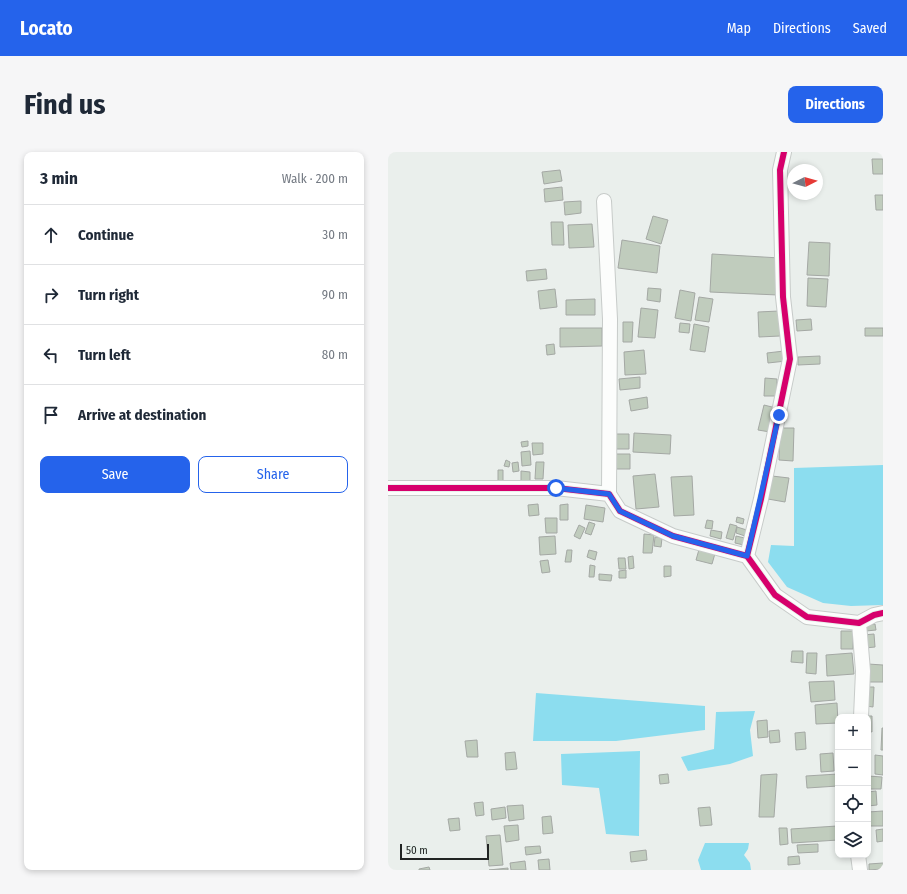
<!DOCTYPE html>
<html lang="en">
<head>
<meta charset="utf-8">
<style>
	body { margin:0; font-family:"Fira Sans Condensed",sans-serif; background:#f6f6f7; color:#1f2937 }
	.controls { position:absolute; right:12px; bottom:12px; display:grid; overflow:hidden; border-radius:8px; box-shadow:0 2px 6px #0003 }
	.controls button { width:36px; height:36px; display:grid; place-items:center; padding:0; border:0; border-bottom:1px solid #e0e1e3; background:#fff; color:#1f2937; font:20px sans-serif }
	.compass { position:absolute; left:399px; top:12px; width:36px; height:36px; border-radius:50%; background:#fff; box-shadow:0 2px 6px #0003; rotate:84deg }
	.scale { position:absolute; left:12px; bottom:10px; width:89px; box-sizing:border-box; padding-left:4px; border:2px solid #212423; border-top:0; font-size:11px; line-height:14px; white-space:nowrap; color:#212423; -webkit-text-stroke:3px #e8f1ec; paint-order:stroke }
	.stop { position:absolute; width:12px; height:12px; margin:-9px; border:3px solid #2563eb; border-radius:50%; background:#fff }
	.stop.end { background:#2563eb; border-color:#fff; box-shadow:0 1px 4px #0008 }
	.list { margin:0; padding:0; list-style:none }
	h2 { display:flex; justify-content:space-between; align-items:center; height:52px; margin:0; padding:0 16px; font-size:17px }
	h2 small { font-size:13px; font-weight:400; color:#747a83 }
	.list li { display:grid; grid-template-columns:26px 1fr auto; gap:12px; align-items:center; box-sizing:border-box; height:60px; padding:0 16px; border-top:1px solid #e0e1e3 }
	.list b { display:block; font-size:15px; white-space:nowrap }
	.list em { font-size:13px; font-style:normal; color:#747a83 }
	.actions { display:flex; gap:8px; padding:12px 16px }
	.actions a { flex:1; padding:9px 0; border:1px solid #2563eb; border-radius:8px; text-align:center; font-size:14px; color:#2563eb }
	.actions .main { background:#2563eb; color:#fff }
	.icon { flex:none; width:22px; height:22px; fill:none; stroke:currentColor; stroke-width:2; stroke-linecap:round; stroke-linejoin:round }
	.map { position:relative; flex:none; width:495px; height:718px; overflow:hidden; border-radius:8px }
	header { display:flex; align-items:center; gap:24px; box-sizing:border-box; height:56px; padding:0 20px; background:#2563eb; color:#fff }
	header strong { font-size:19px }
	nav { display:flex; gap:22px; margin-inline-start:auto; font-size:14px }
	.intro { display:flex; align-items:center; justify-content:space-between; box-sizing:border-box; height:96px; padding:0 24px }
	h1 { margin:0; font-size:28px }
	.button { padding:10px 18px; border-radius:8px; background:#2563eb; color:#fff; font-size:14px; font-weight:700 }
	main { display:flex; gap:24px; padding:0 24px }
	aside { flex:1; background:#fff; border-radius:8px; box-shadow:0 2px 6px #0003 }
	.map>svg:first-child { display:block }
</style>
</head>
<body>
<header>
<strong>Locato</strong>
<nav><a>Map</a><a>Directions</a><a>Saved</a></nav>
</header>
<div class="intro"><h1>Find us</h1><a class="button">Directions</a></div>
<main>
<aside>
<h2>3 min<small>Walk · 200 m</small></h2>
<ul class="list">
<li><svg class="icon" aria-label="ahead" viewBox="0 0 24 24"><path d="M12 20V5M6 11l6-6 6 6"/></svg><div><b>Continue</b></div><em>30 m</em></li>
<li><svg class="icon" aria-label="right" viewBox="0 0 24 24"><path d="M7 20v-9h11M14 6l5 5-5 5"/></svg><div><b>Turn right</b></div><em>90 m</em></li>
<li><svg class="icon" aria-label="left" viewBox="0 0 24 24"><path d="M17 20v-9H6M10 6l-5 5 5 5"/></svg><div><b>Turn left</b></div><em>80 m</em></li>
<li><svg class="icon" aria-label="arrive" viewBox="0 0 24 24"><path d="M6 21V4h12l-3 4 3 4H6"/></svg><div><b>Arrive at destination</b></div></li>
</ul>
<div class="actions"><a class="main">Save</a><a>Share</a></div>
</aside>
<div class="map">
<svg width="495" height="718" viewBox="0 0 495 718">
	<rect width="100%" height="100%" fill="#eaefec"/>
	<path fill="#8cddef" d="M495,313V453L463,454L435,451L399,435L380,410L383,393L406,394V316Z
		M148,541L317,554V578L228,589H145Z
		M367,559L362,578L365,604L342,612L300,619L293,605L326,597L328,560Z
		M252,599L251,684L218,682L211,636L174,633L173,602Z
		M317,691H361L360,697L356,703L362,711L363,718H313L310,708Z"/>
	<path fill="#c0ccbd" stroke="#a4a8a4" d="M484,7H495V22H485Z
		M172,18L174,29L156,32L154,20Z
		M174,35L175,48L157,50L156,37Z
		M487,43H495V58H488Z
		M193,49V61L177,63L176,50Z
		M265,64L280,68L273,92L258,87Z
		M163,70H175L176,93H164Z
		M204,72L206,95L181,96L180,73Z
		M234,88L272,94L269,121L230,116Z
		M421,90L442,91L441,124L419,123Z
		M324,102L392,106L390,143L322,140Z
		M158,117L159,127L139,129L138,119Z
		M420,126L440,127L438,155L419,154Z
		M260,136L273,137L272,150L259,148Z
		M167,137L169,155L152,157L150,139Z
		M292,138L307,141L303,169L287,166Z
		M311,145L325,147L321,170L307,168Z
		M207,147V163H178V148Z
		M253,156L270,158L267,186L250,185Z
		M391,159L392,184L371,185L370,160Z
		M423,167L424,178L409,179L408,168Z
		M235,170H245L244,190H235Z
		M292,171L302,172L301,181L291,180Z
		M306,172L321,175L317,200L302,198Z
		M172,176H214V194L172,195Z
		M477,176H495V184H477Z
		M166,192L167,202L159,203L158,193Z
		M256,198L258,222L237,223L236,200Z
		M396,199L398,209L380,211L379,201Z
		M432,204V212L410,213V205Z
		M252,225V236L232,238L231,227Z
		M377,226L389,227V244H376Z
		M259,245L260,256L243,259L241,248Z
		M376,253L388,256L382,280L370,278Z
		M392,276H406L405,309L391,308Z
		M246,281L283,283L282,302L245,300Z
		M228,282H241V297H228Z
		M140,289V294L134,295L133,290Z
		M144,291H155V302L145,303Z
		M142,299L143,313L134,314L133,300Z
		M228,302H242V317H228Z
		M118,308L122,310L121,315L116,314Z
		M130,310L131,319L125,320L124,311Z
		M148,310H156L155,327H147Z
		M110,318H115V329H110Z
		M133,319L142,320V331H133Z
		M267,322L271,355L248,357L245,324Z
		M304,324L306,363L286,364L283,325Z
		M384,324L401,326L397,350L380,347Z
		M150,352L151,363L141,364L140,353Z
		M180,352V368H172V353Z
		M198,353L217,356L215,370L196,367Z
		M349,365L356,367L355,372L348,370Z
		M157,366H169V381H158Z
		M319,368L325,369L324,377L317,376Z
		M201,370L207,372L203,383L197,381Z
		M342,372L349,374L345,388L338,386Z
		M191,373L197,376L192,387L186,384Z
		M349,375L362,379L360,385L348,381Z
		M323,378L334,380L333,387L322,384Z
		M256,382L266,383L264,401H255Z
		M167,384L168,402L152,403L151,385Z
		M348,384L361,387L360,394L347,391Z
		M267,385L274,386L273,395L266,394Z
		M312,394L328,398L324,412L308,408Z
		M179,398H184L183,410H177Z
		M201,398L209,400L207,408L199,405Z
		M245,404L246,416L241,417L240,405Z
		M230,406H237L238,417H231Z
		M160,408L162,420L154,421L152,409Z
		M202,413L207,414L206,425H201Z
		M276,414H283V424L276,425Z
		M238,418V426H231V419Z
		M211,422L224,423L223,429L211,428Z
		M487,472L488,478L478,479L477,473Z
		M453,479H465V497H453Z
		M486,482L487,495L477,496L475,483Z
		M404,499H415V511L403,510Z
		M419,501H429L428,522L418,521Z
		M464,501L466,522L439,524L438,503Z
		M480,512L495,513V530H480Z
		M446,529L447,548L423,550L421,530Z
		M478,535H486L485,555L478,554Z
		M449,551L450,571L428,572L427,553Z
		M477,564H484V580L480,579V565Z
		M379,568L380,585L370,586L369,569Z
		M494,576H495V598H493Z
		M391,578L392,590L382,591L381,579Z
		M417,580L418,597L408,598L407,581Z
		M89,588L90,605H79L77,589Z
		M127,600L129,617L118,618L117,601Z
		M445,601L446,619L433,620L432,602Z
		M487,603L495,604V623L487,622Z
		M280,622L281,631L272,632L271,623Z
		M389,622L386,665H371L373,623Z
		M450,622V634L419,636L418,624Z
		M480,624L494,625L493,637H480Z
		M488,639L489,653L480,654V640Z
		M95,650L96,663L88,664L86,651Z
		M135,653L136,667L121,669L119,654Z
		M117,655L118,666L104,668L103,657Z
		M322,655L324,673L312,674L310,656Z
		M495,659V674H480V660Z
		M163,664L165,681L155,682L154,665Z
		M71,666L72,678L62,679L60,667Z
		M130,673L131,688L118,690L116,674Z
		M449,674L450,688L404,691L403,677Z
		M391,676H399L400,692L392,693Z
		M495,677V689L489,690L488,678Z
		M112,683L115,713L101,714L98,684Z
		M430,692V700L410,701L409,693Z
		M152,694L153,701L138,703L137,695Z
		M258,698L259,708L243,710L242,700Z
		M411,704L412,712L400,713V705Z
		M161,707L162,718H151L150,708Z
		M137,709L138,718H123L122,711Z
		M495,711V717L481,718V712Z
		M41,715L42,718H31V717Z
		M120,716V718H101Z"/>
	<g fill="none" stroke-linecap="round" stroke-linejoin="round">
		<defs>
			<path id="minor" d="M216,49L222,167L221,342
				M0,336H168L221,342L232,359L285,384L359,404L387,443L419,465L471,471L486,463L495,461
				M359,404L373,347L402,207L395,145L392,18L396,0
				M471,471L475,519L473,565
				M470,703L472,718"/>
		</defs>
		<use href="#minor" stroke="#c7cbc9" stroke-width="16"/>
		<use href="#minor" stroke="#fcfdfc" stroke-width="14"/>
		<defs>
			<path id="cycleway" d="M0,336H168L221,342L232,359L285,384L359,404L387,443L419,465L471,471L486,463L495,461
				M359,404L373,347L402,207L395,145L392,18L396,0"/>
		</defs>
		<use href="#cycleway" stroke="#e8f1ec" stroke-width="8"/>
		<use href="#cycleway" stroke="#d6006c" stroke-width="6"/>
	</g>
	<g fill="none" stroke-linecap="round" stroke-linejoin="round">
		<path stroke="#2563eb" stroke-width="5" d="M168,336L221,342L232,359L285,384L359,404L391,263"/>
	</g>
</svg>
<div class="controls">
<button>+</button>
<button>−</button>
<button><svg class="icon" aria-label="locate" viewBox="0 0 24 24"><circle cx="12" cy="12" r="6"/><path d="M12 2v4M12 18v4M2 12h4M18 12h4"/></svg></button>
<button><svg class="icon" aria-label="layers" viewBox="0 0 24 24"><path d="M12 4l9 5-9 5-9-5zM3 14l9 5 9-5"/></svg></button>
</div>
<svg class="compass" viewBox="-18 -18 36 36"><path d="M0-13l5 13h-10z" fill="#e53935"/><path d="M0 13l5-13h-10z" fill="#747a83"/></svg>
<div class="scale">50 m</div>
<div class="stop" style="left:168px;top:336px"></div>
<div class="stop end" style="left:391px;top:263px"></div>
</div>
</main>
</body>
</html>
